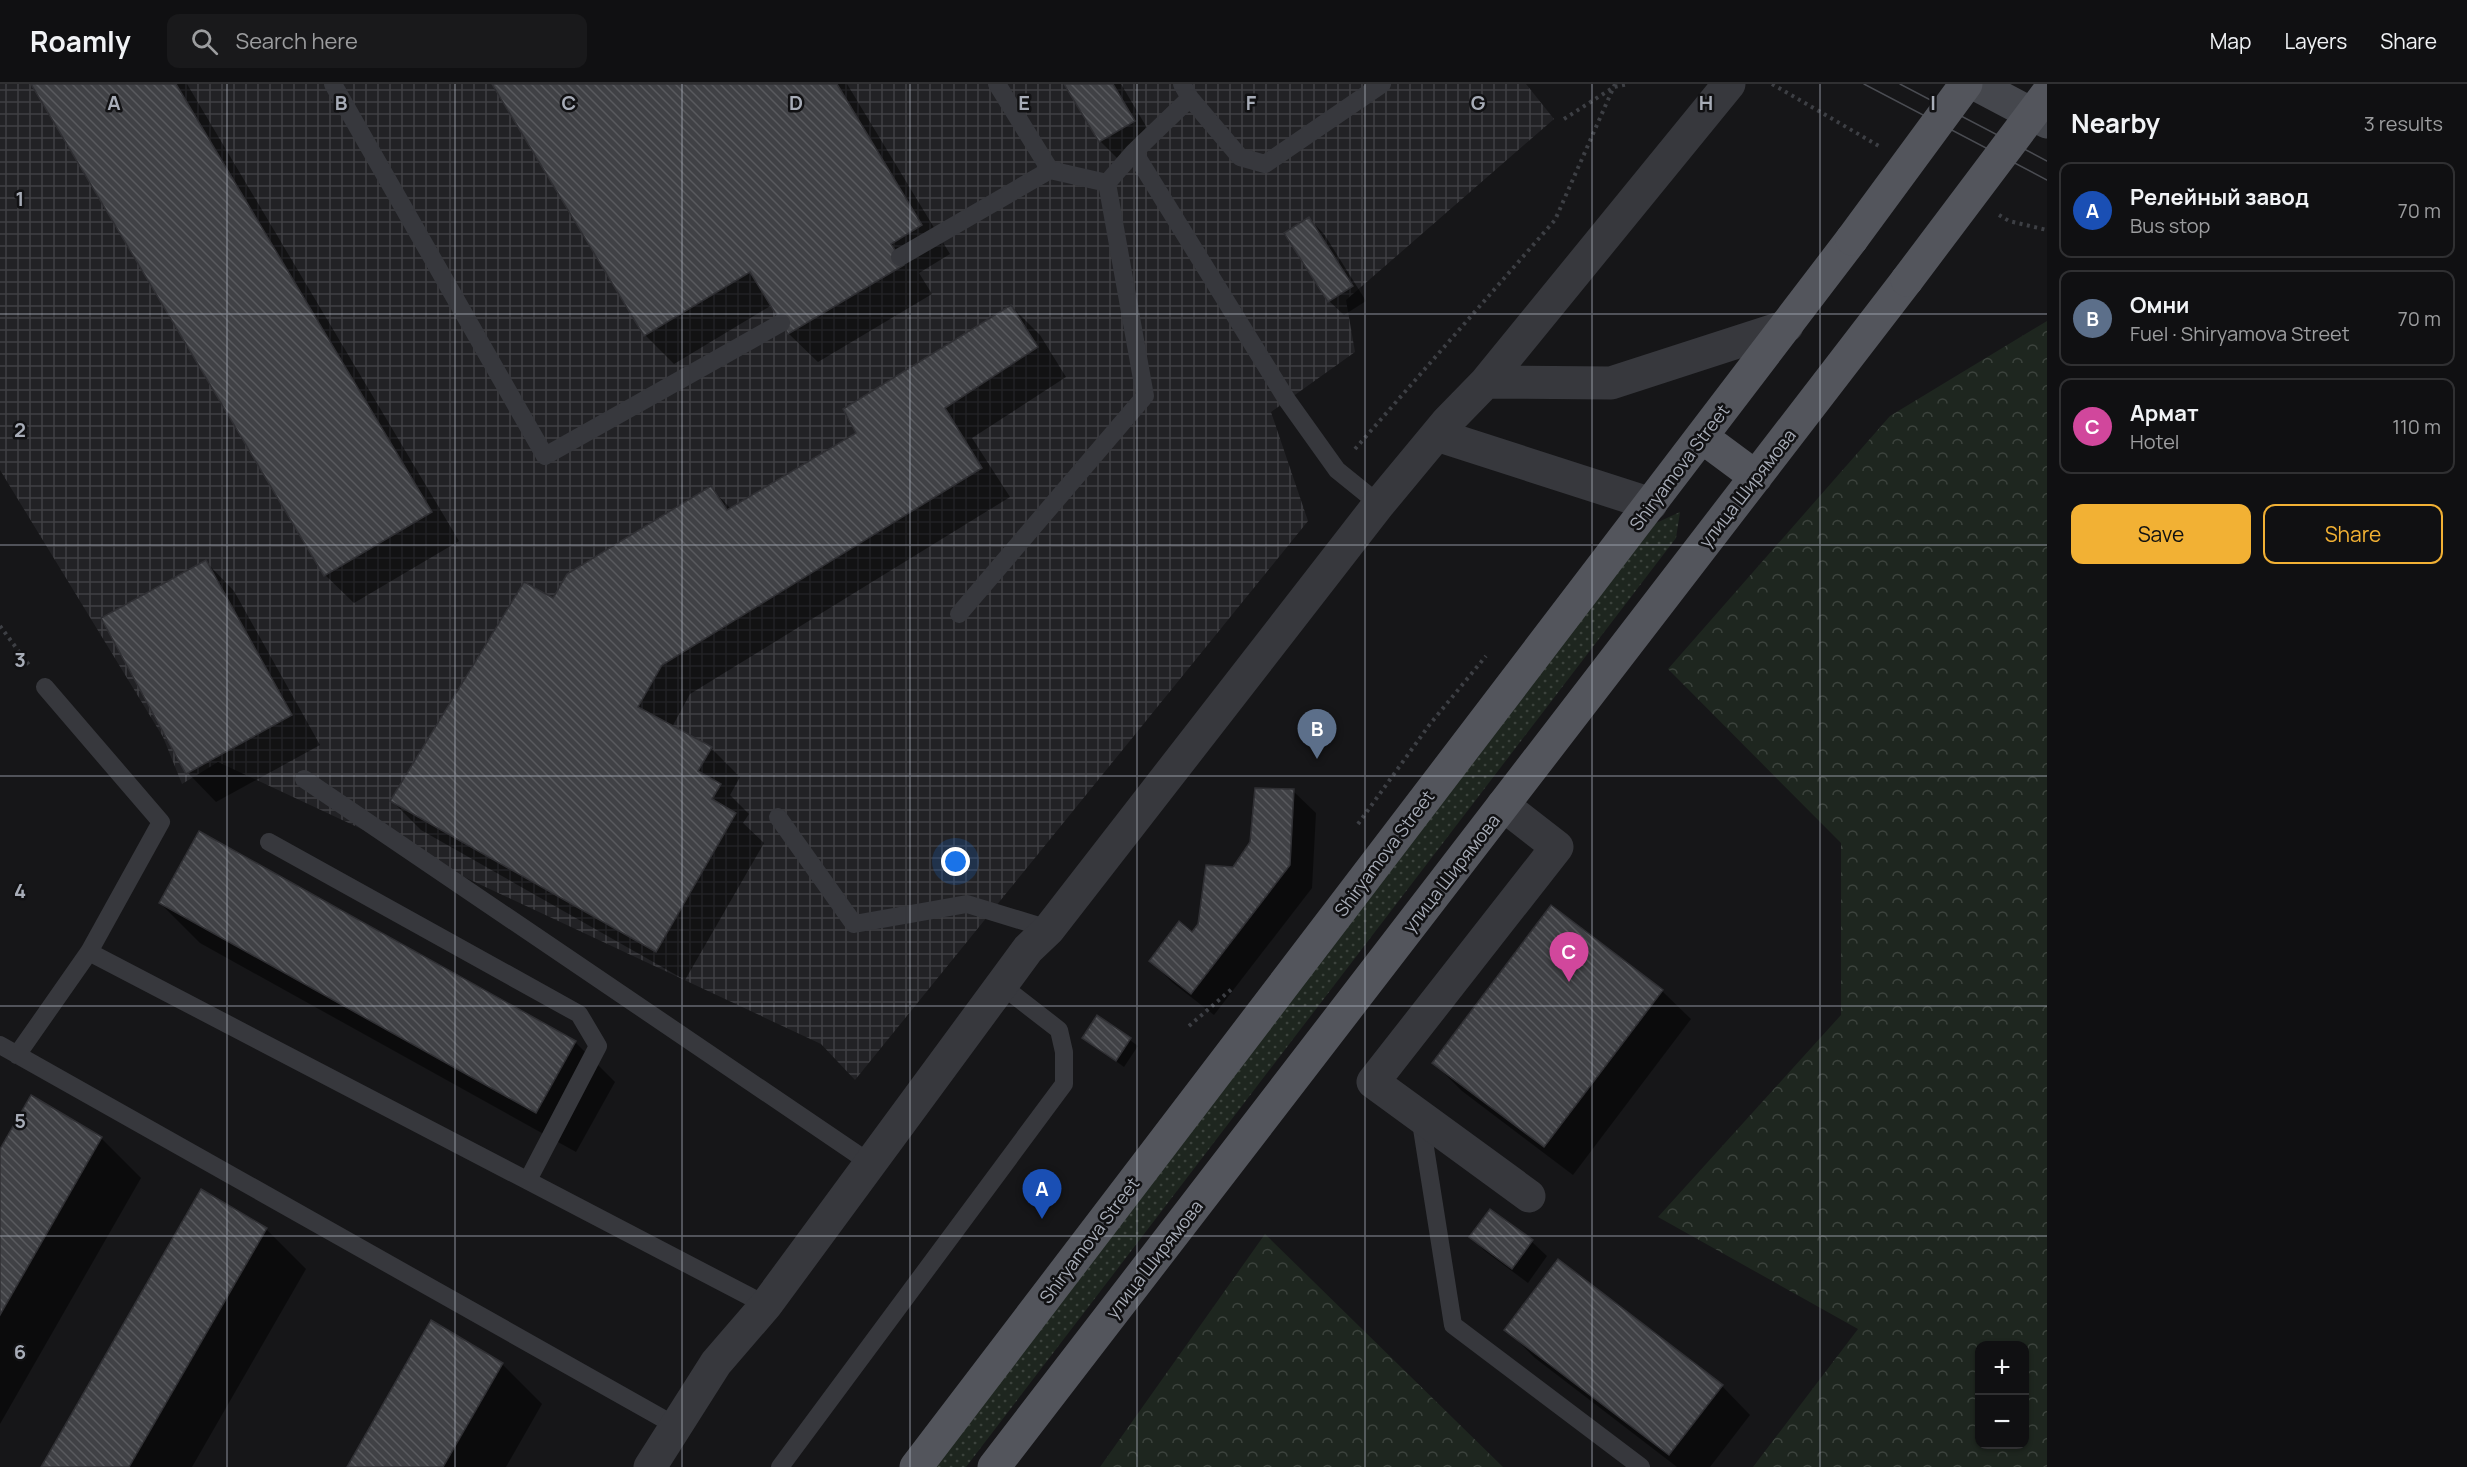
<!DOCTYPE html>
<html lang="en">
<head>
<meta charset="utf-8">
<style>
	body { margin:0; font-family:Manrope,sans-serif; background:#19191b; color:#f1f3f6 }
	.controls { position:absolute; right:18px; bottom:18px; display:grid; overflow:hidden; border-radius:12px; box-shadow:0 2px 4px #0004 }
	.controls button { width:54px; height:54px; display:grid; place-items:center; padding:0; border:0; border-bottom:2px solid #303032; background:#101012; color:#f1f3f6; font:30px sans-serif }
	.you { position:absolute; left:956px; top:778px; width:21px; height:21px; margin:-15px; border:4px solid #fff; border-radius:50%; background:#1a73e8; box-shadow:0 0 0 9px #1a73e833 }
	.badge { display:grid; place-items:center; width:39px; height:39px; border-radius:50%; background:#f2b134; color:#fff; font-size:20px; font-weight:700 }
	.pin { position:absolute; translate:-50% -50px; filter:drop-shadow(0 2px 3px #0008) }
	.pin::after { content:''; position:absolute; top:32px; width:21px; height:18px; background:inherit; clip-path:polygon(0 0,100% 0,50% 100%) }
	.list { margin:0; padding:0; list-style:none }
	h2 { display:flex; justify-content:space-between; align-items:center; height:78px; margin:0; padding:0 24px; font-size:26px }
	h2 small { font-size:20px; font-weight:400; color:#9c9d9f }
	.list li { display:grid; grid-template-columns:39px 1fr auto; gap:18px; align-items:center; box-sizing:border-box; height:96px; margin:0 12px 12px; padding:0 12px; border:2px solid #303032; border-radius:12px }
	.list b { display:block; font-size:22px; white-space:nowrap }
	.list p { margin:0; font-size:20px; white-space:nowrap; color:#9c9d9f }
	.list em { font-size:20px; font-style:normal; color:#9c9d9f }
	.actions { display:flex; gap:12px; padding:18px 24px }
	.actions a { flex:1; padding:14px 0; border:2px solid #f2b134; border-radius:12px; text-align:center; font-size:21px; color:#f2b134 }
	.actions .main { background:#f2b134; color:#111 }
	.icon { flex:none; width:33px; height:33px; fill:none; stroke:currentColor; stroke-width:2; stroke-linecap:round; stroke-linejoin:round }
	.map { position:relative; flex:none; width:2047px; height:1383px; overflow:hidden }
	header { display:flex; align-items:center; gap:36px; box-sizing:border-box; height:84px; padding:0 30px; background:#101012; border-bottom:2px solid #303032 }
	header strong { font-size:28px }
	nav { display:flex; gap:33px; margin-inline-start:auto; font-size:21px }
	.search { width:420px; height:54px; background:#19191b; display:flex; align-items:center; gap:15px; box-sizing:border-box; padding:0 21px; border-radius:12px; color:#9c9d9f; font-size:22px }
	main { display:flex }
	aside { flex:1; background:#101012 }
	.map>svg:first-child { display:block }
</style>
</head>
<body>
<header>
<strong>Roamly</strong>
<div class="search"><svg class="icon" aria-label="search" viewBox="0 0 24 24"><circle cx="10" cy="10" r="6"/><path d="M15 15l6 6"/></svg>Search here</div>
<nav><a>Map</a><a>Layers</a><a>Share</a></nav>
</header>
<main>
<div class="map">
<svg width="2047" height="1383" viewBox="0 0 2047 1383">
	<defs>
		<pattern id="industrial-grid" width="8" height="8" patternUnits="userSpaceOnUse" patternTransform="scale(1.5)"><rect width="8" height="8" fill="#222225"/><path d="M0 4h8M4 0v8" fill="none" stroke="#3f3f43"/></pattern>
		<pattern id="grass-dots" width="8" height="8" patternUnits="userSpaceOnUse" patternTransform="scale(1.5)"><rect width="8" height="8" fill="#1e261f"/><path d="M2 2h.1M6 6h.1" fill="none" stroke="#3c433d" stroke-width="1.8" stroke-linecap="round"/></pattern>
		<pattern id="park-crowns" width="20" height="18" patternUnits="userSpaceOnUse" patternTransform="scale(1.5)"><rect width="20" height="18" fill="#1e261f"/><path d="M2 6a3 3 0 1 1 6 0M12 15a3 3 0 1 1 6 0" fill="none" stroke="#3c433d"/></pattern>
		<pattern id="building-back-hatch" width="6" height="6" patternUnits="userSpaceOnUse" patternTransform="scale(1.5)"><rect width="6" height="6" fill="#404145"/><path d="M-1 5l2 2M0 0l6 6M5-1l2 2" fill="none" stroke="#595a5e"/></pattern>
	</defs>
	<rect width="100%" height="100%" fill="#161618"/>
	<path fill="url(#industrial-grid)" d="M0,0H1526L1554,35L1346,216L1355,268L1271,328L1308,437L855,996L821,960L218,678L182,700L163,653L0,386Z"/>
	<path fill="url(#grass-dots)" d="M1680,428L1676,454L966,1383H929L1656,439Z"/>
	<path fill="url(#park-crowns)" fill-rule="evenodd" d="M2047,237V1383H1753L1858,1245L1658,1133L1841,931V759L1668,585L1890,332ZM1980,1262H2024V1360H1980Z
		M1265,1150L1503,1383H1100Z"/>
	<path fill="#0007" d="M32,0H187L459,457L354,519L325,491Z
		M494,0H847L950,170L919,189L932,210L818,278L789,250L772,221L674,280L645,251Z
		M1066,0H1121L1156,59L1122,79L1100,57Z
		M1309,135L1324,150L1366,217L1344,231L1329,217Z
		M1011,222L1040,251L1066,293L972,354L1010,413L690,610L672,643L711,664L740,693L730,711L749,730L743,739L764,759L685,896L421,746L392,717L554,516L711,404L731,425L858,349Z
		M206,478L234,507L320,661L216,718L188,689Z
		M1293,707L1316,729L1312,804L1214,931L1173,899L1151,877L1192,850Z
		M160,819L575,958L615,998L576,1068L200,859Z
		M1662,907L1691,935L1573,1091L1462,1007L1434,979Z
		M1098,933L1138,962L1124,983L1084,954Z
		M101,1054L141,1094L0,1340V1068Z
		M201,1107L266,1145L306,1185L192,1383H43Z
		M1490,1127L1532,1158L1547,1172L1528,1199L1485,1167L1471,1153Z
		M1506,1245L1722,1302L1750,1331L1710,1383H1677L1535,1274Z
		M502,1280L542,1320L506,1383H349Z"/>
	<path fill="url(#building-back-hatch)" stroke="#303034" stroke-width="1.5" d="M31,0H176L432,428L324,492Z
		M492,0H837L922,141L891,160L904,181L788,250L750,188L644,252Z
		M1064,0H1113L1135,37L1099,58Z
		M1309,133L1353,202L1328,218L1284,149Z
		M1011,221L1038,263L945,324L982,384L662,581L638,623L712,663L698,687L721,700L712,715L736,729L656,868L390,717L524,498L553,514L567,490L711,402L727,426L856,349L843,325Z
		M206,476L292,631L186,690L101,534Z
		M1255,704L1294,705L1290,781L1191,910L1149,877L1179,837L1192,848L1198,840L1206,781L1233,783L1250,758Z
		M199,747L576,957L536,1029L159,819Z
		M1551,821L1663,906L1544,1063L1432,979Z
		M1097,931L1131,954L1116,977L1082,954Z
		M31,1011L102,1053L0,1231V1065Z
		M201,1105L267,1144L129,1383H41Z
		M1490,1125L1533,1156L1512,1185L1469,1153Z
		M1558,1175L1723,1301L1669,1371L1504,1246Z
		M431,1236L503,1279L443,1383H347Z"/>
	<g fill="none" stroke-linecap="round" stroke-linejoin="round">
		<path stroke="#3d3f44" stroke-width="4" stroke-dasharray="3 4.5" stroke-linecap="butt" d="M1772,0L1879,62
			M1564,35L1614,3L1629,0
			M1999,131L2009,137L2047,146
			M1355,365L1555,136L1615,0
			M0,542L29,581
			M1358,740L1430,640L1486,572
			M1189,942L1234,903"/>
		<path stroke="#37383d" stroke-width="18" d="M333,0L545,372L781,239
			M997,0L1050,86L1107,99L1134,68
			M1182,0L1190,14L1134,68L1287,316L1337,386L1379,420
			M1190,14L1240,73L1265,80L1382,0
			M900,173L1050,86
			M959,530L1145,312L1107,99
			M304,695L870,1079
			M778,733L854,840L967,820L1049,845
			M269,758L579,930L598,962L528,1096
			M89,868L766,1221
			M0,961L676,1342
			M17,971L89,868L161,738L45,603
			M1420,1032L1453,1241L1641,1383
			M780,1383L1064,1000V968L1059,946L1001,901"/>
		<path stroke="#37383d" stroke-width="33" d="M1486,298L1611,299L1787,242
			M1437,351L1651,420
			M1503,721L1557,763L1373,998L1529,1112
			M650,1383L716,1279L766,1221L1028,865L1049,845L1379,420L1447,338L1486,298L1729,0"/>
		<path stroke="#45474d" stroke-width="33" d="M1975,0L2047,38"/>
		<path stroke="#53555c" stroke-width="33" d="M1702,353L1756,393
			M916,1383L1852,155
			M994,1383L1907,196"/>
		<path stroke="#4a4c52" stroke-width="1.5" d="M1864,0L2047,96
			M1900,0L2047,77"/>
		<path stroke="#53555c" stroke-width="33" d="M1852,155L1966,0
			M1907,196L2047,10"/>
	</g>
	<path fill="none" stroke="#a8adb8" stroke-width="1.5" stroke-opacity="0.55" d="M227,0V1383M455,0V1383M682,0V1383M910,0V1383M1137,0V1383M1365,0V1383M1592,0V1383M1820,0V1383M0,230H2047M0,461H2047M0,692H2047M0,922H2047M0,1152H2047"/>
	<g text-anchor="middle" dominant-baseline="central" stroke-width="5" stroke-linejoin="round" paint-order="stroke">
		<g font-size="18" fill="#a8adb8" stroke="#111113">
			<text transform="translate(1679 383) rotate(-53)">Shiryamova Street</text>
			<text transform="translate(1747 404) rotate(-52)">улица Ширямова</text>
			<text transform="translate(1384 769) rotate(-53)">Shiryamova Street</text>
			<text transform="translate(1451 789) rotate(-52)">улица Ширямова</text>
			<text transform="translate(1089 1156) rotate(-53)">Shiryamova Street</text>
			<text transform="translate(1154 1175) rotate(-52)">улица Ширямова</text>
		</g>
	</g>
	<g font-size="20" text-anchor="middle" font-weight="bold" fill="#a8adb8" stroke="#111113" stroke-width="5" stroke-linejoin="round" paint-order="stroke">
		<text x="114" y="26">A</text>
		<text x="341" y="26">B</text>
		<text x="569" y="26">C</text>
		<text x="796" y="26">D</text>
		<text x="1024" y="26">E</text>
		<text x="1251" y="26">F</text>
		<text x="1478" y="26">G</text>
		<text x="1706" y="26">H</text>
		<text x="1933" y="26">I</text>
		<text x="20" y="122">1</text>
		<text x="20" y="353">2</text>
		<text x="20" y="583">3</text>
		<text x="20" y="814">4</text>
		<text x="20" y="1044">5</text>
		<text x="20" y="1275">6</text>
	</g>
</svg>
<div class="controls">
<button>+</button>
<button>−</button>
</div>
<div class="you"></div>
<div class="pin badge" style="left:1042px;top:1135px;background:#1a4fb4">A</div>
<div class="pin badge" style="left:1317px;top:675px;background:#5c6f8a">B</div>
<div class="pin badge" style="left:1569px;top:898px;background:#d1479c">C</div>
</div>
<aside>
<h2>Nearby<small>3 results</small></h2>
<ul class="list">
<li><span class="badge" style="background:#1a4fb4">A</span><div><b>Релейный завод</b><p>Bus stop</p></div><em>70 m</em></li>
<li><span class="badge" style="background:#5c6f8a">B</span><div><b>Омни</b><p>Fuel · Shiryamova Street</p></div><em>70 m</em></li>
<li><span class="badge" style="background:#d1479c">C</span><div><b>Армат</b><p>Hotel</p></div><em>110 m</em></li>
</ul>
<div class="actions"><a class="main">Save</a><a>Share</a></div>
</aside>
</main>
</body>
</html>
